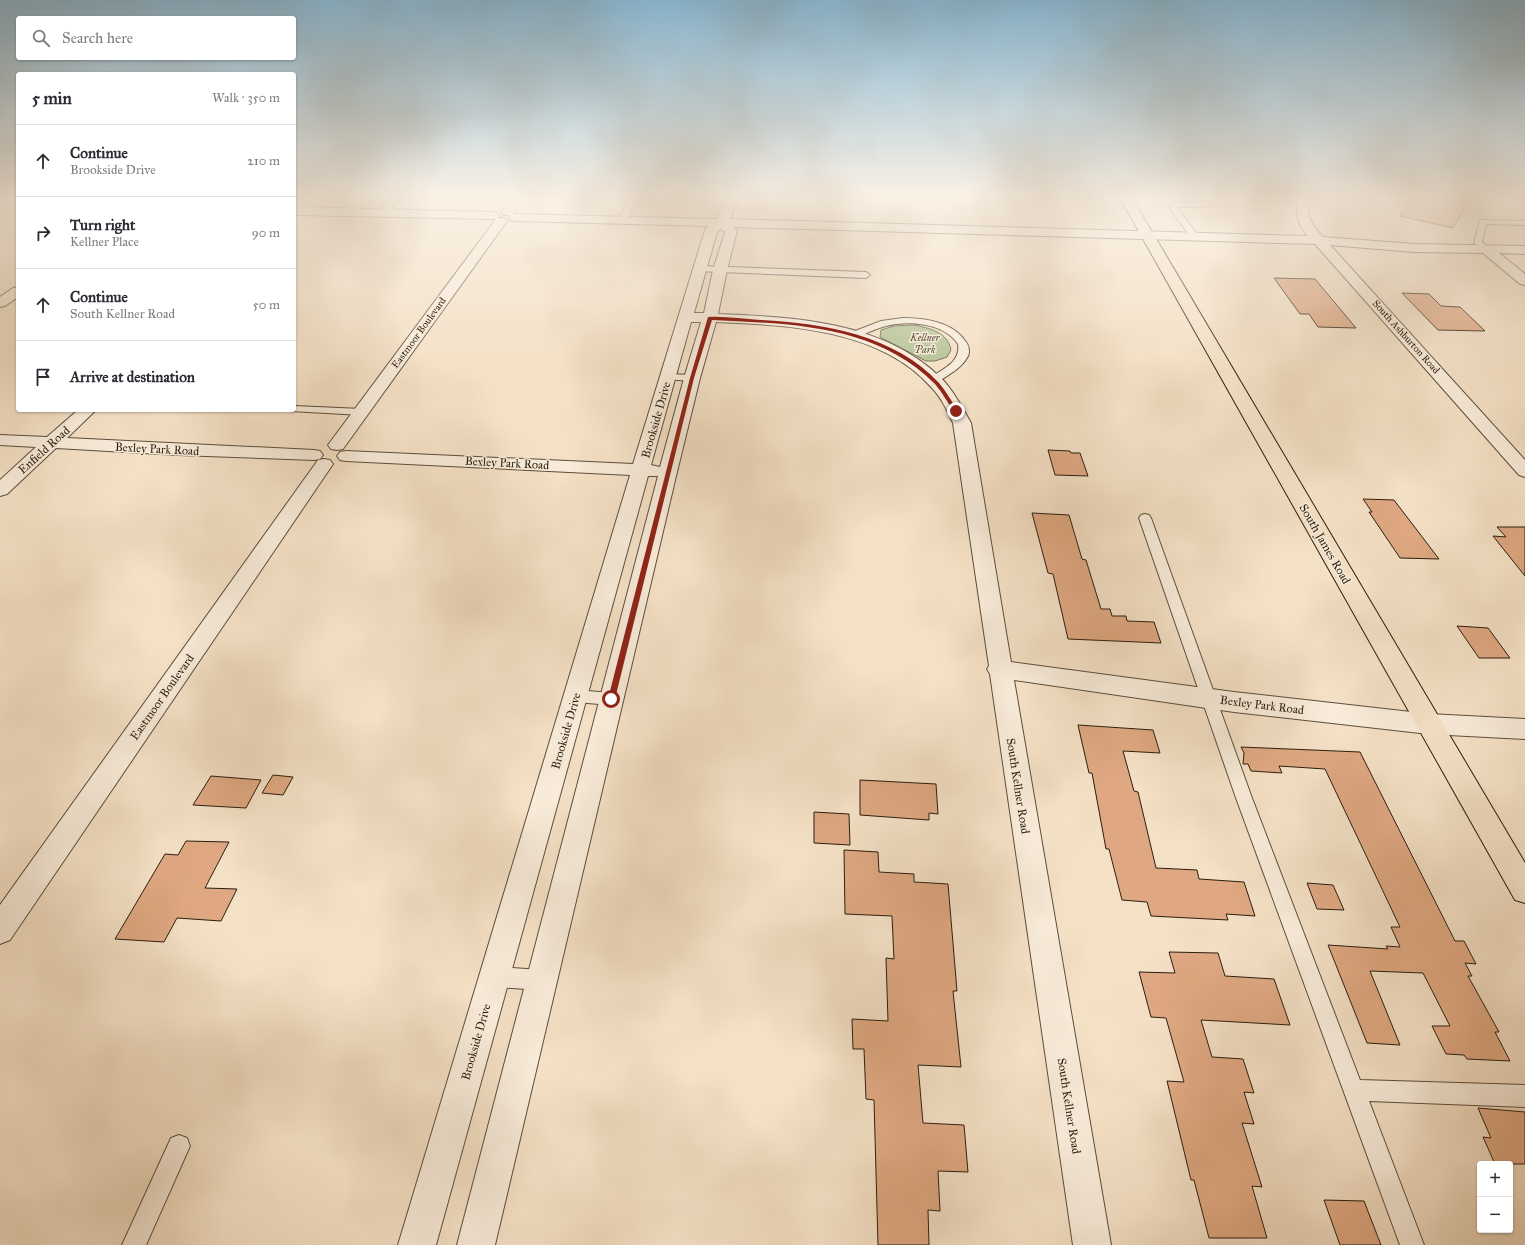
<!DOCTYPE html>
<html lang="en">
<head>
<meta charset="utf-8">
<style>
	body { margin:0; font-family:"IM FELL Great Primer",serif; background:#f2f2f3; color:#2b2b33 }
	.controls { position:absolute; right:12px; bottom:12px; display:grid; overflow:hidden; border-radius:4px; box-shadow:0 1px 3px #0004 }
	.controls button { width:36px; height:36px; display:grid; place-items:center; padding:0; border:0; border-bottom:1px solid #e1e1e2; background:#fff; color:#2b2b33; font:20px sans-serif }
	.stop { position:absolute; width:12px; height:12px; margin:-9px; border:3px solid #8f2418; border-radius:50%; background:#fff }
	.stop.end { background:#8f2418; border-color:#fff; box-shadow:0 1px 4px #0008 }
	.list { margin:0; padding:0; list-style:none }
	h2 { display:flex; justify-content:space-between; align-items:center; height:52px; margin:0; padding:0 16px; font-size:17px }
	h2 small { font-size:13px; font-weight:400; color:#7c7c81 }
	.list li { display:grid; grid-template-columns:26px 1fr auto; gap:12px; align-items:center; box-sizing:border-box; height:72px; padding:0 16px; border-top:1px solid #e1e1e2 }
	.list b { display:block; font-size:15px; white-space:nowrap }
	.list p { margin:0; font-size:13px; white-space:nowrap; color:#7c7c81 }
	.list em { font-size:13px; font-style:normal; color:#7c7c81 }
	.icon { flex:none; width:22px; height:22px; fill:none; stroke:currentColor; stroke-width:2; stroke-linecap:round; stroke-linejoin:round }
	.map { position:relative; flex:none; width:1525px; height:1245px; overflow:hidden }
	.search { position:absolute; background:#fff; box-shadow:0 1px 3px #0004; left:16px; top:16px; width:280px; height:44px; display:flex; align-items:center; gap:10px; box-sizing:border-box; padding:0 14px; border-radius:4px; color:#7c7c81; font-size:15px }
	.panel { position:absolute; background:#fff; box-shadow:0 1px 3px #0004; left:16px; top:72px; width:280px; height:340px; border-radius:4px }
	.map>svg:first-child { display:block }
</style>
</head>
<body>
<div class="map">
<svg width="1525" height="1245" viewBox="0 0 1525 1245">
	<rect width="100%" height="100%" fill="#f4e0c5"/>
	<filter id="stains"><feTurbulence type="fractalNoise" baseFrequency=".005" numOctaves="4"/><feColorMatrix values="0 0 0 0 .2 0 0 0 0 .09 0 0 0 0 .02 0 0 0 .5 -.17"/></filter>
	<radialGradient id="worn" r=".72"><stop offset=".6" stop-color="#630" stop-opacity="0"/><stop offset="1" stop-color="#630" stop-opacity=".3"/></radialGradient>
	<path fill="#b6c398" stroke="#707054" d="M914,325C929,328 948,332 951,350L947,357L935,361H926L880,337L881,330L894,326Z"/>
	<path fill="#dfa882" stroke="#291e0f" d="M1413,198H1471L1453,228L1400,216Z
		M1274,278L1315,279L1356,328L1318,327L1309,314H1300Z
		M1402,293L1429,294L1441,306L1460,307L1485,331L1438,330Z
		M1048,450L1070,451L1071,453H1080L1088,476L1055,475Z
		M1363,499L1394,500L1439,559L1400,558L1369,512H1372Z
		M1032,513L1069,515L1082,559L1086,560L1101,609H1110L1112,616H1126L1127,621L1154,622L1161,643L1068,639L1053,574L1048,573Z
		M1497,527H1525V576L1493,536L1506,537Z
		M1457,626L1488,628L1510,658H1479Z
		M1078,725L1153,730L1160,753L1123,751L1134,791L1138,792L1156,868L1197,870L1199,879L1244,882L1255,916L1226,914L1228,920L1151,916L1147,902L1122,900L1109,849H1106L1092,773H1089Z
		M1241,747L1360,752L1455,941H1464L1476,964L1465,963L1472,976H1468L1499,1032H1495L1510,1061L1467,1059L1464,1055L1446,1054L1432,1026H1450L1423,973L1370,971L1400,1045L1367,1043L1328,945L1388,949L1386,946L1400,947L1391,927H1400L1325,769L1279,766L1282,773L1251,771L1248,764H1243L1244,753Z
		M273,775L293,777L283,795L262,793Z
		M211,776L261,780L246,808L193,805Z
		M860,780L936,784L938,814L929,813V820L860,815Z
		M814,812L849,814L850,845L814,843Z
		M186,841L229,842L205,888L237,889L221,921L177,918L164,942L115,939L165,854L178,855Z
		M844,850L878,852L879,872L914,874V882L948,884L957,991H953L961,1067L918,1065L923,1123L964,1125L968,1172L938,1171L940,1211L928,1210L929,1245H878L874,1100L866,1099L864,1049H853L852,1019L888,1021L886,958L894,959L892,916L845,914Z
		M1307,883L1333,885L1344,910L1317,909Z
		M1169,952L1218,953L1225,976L1274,979L1290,1025L1201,1020L1212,1057L1243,1059L1254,1093L1244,1092L1254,1124L1242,1123L1262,1187L1252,1186L1267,1238H1209L1194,1180H1191L1167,1081L1184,1082L1166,1018L1151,1017L1139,972L1175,973Z
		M1478,1108L1525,1112V1164H1495L1483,1137L1491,1138Z
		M1324,1200L1364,1201L1381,1245H1340Z"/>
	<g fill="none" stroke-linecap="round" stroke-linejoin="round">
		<defs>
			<path id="lane" d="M393,198H401L385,215H379V211Z
				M629,198H637L626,222H620L619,220Z
				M1163,198H1171L1174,203H1201L1205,201L1203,198H1211L1213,201L1210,206L1201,207H1177L1198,236L1197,238H1191Z
				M1480,220L1525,221V225L1486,224L1482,242L1490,249L1486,251L1474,243Z
				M699,266L866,272L870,275L866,278L696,271L695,269Z
				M903,318C925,318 953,322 966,342C969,346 970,352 968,356C962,368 948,375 938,382H930L929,380L930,378C943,369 961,362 958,344C944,323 908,320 886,326C874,329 864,335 853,338L848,335L850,333L881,321Z
				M668,374L692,375L697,378L692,381L664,379L663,377Z
				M294,406L362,409L367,412L362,415L290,411L289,410H294Z
				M1145,514L1149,515L1151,518L1252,798L1360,1080L1525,1085V1107L1369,1101L1424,1245H1400L1236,798L1139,518L1141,515Z
				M576,690L611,693L616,695L619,699L616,703L611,705L576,702L571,700L568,696L571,692Z
				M495,967L542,970L549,973L552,980L549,987L542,990L495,987L488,984L485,977L488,970Z
				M179,1135L187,1138L190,1146L146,1245H122L171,1138Z"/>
			<path id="street" d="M0,198H18V205L0,204Z
				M512,198H524L512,214L717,219L726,198H738L730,219L1308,236C1298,225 1294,212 1299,198H1311C1305,214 1311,225 1323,237L1414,244L1525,246V254L1499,253L1525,274V285L1520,284L1483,253L1414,252L1330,245L1525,460V477L1519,475L1315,244L734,227L737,231L727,270L718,314C794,317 883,321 941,378C953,390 962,407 971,423L1011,662L1234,692L1429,714L1525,719V739L1429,734L1234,712L1014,680L1111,1245H1073L990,674L987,669L989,666L953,423C947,410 941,397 931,387C880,329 787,325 716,322L700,378L677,472L495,1245H457L658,476H648L436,1245H398L630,475L346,461L340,460L337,456L340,452L346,451L633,464L705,230L708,226L515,221L511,220L509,217L510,215H503L501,212ZM721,229L725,232L713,270L704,313H694L717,232ZM691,322H701L684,378L660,467L651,465Z
				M294,207L493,212L497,213L499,216L498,218H505L507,221L343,449L337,450L331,449L328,445L496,219L294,215Z
				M18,287V297L5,306L0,307V297L13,288Z
				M78,410H96L67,438L314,450L320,451L323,455L320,459L314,460L178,455L56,448L7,494L0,496V480L36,447L0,445V435L47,437Z
				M324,459L330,460L333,464L10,940L0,944V905L318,460Z"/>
			<path id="primary" d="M1120,198H1132L1525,863V903L1515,900Z"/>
		</defs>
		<use href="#lane" stroke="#5c4e3c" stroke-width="2"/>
		<use href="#street" stroke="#5c4e3c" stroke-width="2"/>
		<use href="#primary" stroke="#291e0f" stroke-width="2"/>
		<use href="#lane" fill="#f8ebd9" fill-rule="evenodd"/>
		<use href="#street" fill="#f8ebd9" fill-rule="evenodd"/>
		<use href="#primary" fill="#f4e0c5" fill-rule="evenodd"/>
	</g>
	<linearGradient id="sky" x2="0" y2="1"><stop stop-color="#89b8d4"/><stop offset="0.53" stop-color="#faf1e5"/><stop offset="1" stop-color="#faf1e5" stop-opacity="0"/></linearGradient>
	<rect width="1525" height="372" fill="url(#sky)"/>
	<path fill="#8f2418" d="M708,317C725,316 743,319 760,320C822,323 895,335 939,383C946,391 952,402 958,411L954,412C948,403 942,392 935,384C875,324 790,324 712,320L694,378L615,699L611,702L608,699L690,378Z"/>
	<g text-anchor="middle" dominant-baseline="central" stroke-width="3" stroke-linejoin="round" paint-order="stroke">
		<g font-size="10" fill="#291e0f" stroke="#f8ebd9">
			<text transform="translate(419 333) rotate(-54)">Eastmoor Boulevard</text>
			<text transform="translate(1406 337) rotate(48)">South Ashburton Road</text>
		</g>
		<g font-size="10" font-style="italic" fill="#535038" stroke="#f8ebd9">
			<text x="925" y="338">Kellner<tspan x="925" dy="12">Park</tspan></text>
		</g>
		<g font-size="12" fill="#291e0f" stroke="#f8ebd9">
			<text transform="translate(656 420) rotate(-74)">Brookside Drive</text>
			<text transform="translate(157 449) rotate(3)">Bexley Park Road</text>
			<text transform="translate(44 450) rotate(-42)">Enfield Road</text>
			<text transform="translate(507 463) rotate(3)">Bexley Park Road</text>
			<text transform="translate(1325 544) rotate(60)">South James Road</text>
			<text transform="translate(162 697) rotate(-55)">Eastmoor Boulevard</text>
			<text transform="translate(1262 705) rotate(7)">Bexley Park Road</text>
			<text transform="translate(566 731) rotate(-74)">Brookside Drive</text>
			<text transform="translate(1018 786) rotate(81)">South Kellner Road</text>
			<text transform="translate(476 1042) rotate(-74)">Brookside Drive</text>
			<text transform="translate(1069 1106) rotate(81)">South Kellner Road</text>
		</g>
	</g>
	<rect width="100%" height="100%" filter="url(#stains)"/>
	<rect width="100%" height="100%" fill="url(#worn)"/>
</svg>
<div class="controls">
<button>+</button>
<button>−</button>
</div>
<div class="stop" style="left:611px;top:699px"></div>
<div class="stop end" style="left:956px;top:411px"></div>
<div class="search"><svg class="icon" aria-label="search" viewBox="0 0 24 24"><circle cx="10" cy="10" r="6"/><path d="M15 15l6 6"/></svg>Search here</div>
<section class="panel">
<h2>5 min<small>Walk · 350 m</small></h2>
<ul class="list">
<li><svg class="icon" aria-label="ahead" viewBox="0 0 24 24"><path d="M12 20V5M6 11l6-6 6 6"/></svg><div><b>Continue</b><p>Brookside Drive</p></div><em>210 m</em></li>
<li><svg class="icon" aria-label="right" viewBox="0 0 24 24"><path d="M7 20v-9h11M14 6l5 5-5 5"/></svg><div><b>Turn right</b><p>Kellner Place</p></div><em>90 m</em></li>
<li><svg class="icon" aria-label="ahead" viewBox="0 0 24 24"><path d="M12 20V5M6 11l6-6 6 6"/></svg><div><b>Continue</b><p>South Kellner Road</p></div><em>50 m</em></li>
<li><svg class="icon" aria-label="arrive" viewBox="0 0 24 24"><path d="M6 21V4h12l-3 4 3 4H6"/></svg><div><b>Arrive at destination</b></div></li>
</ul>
</section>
</div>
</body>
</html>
